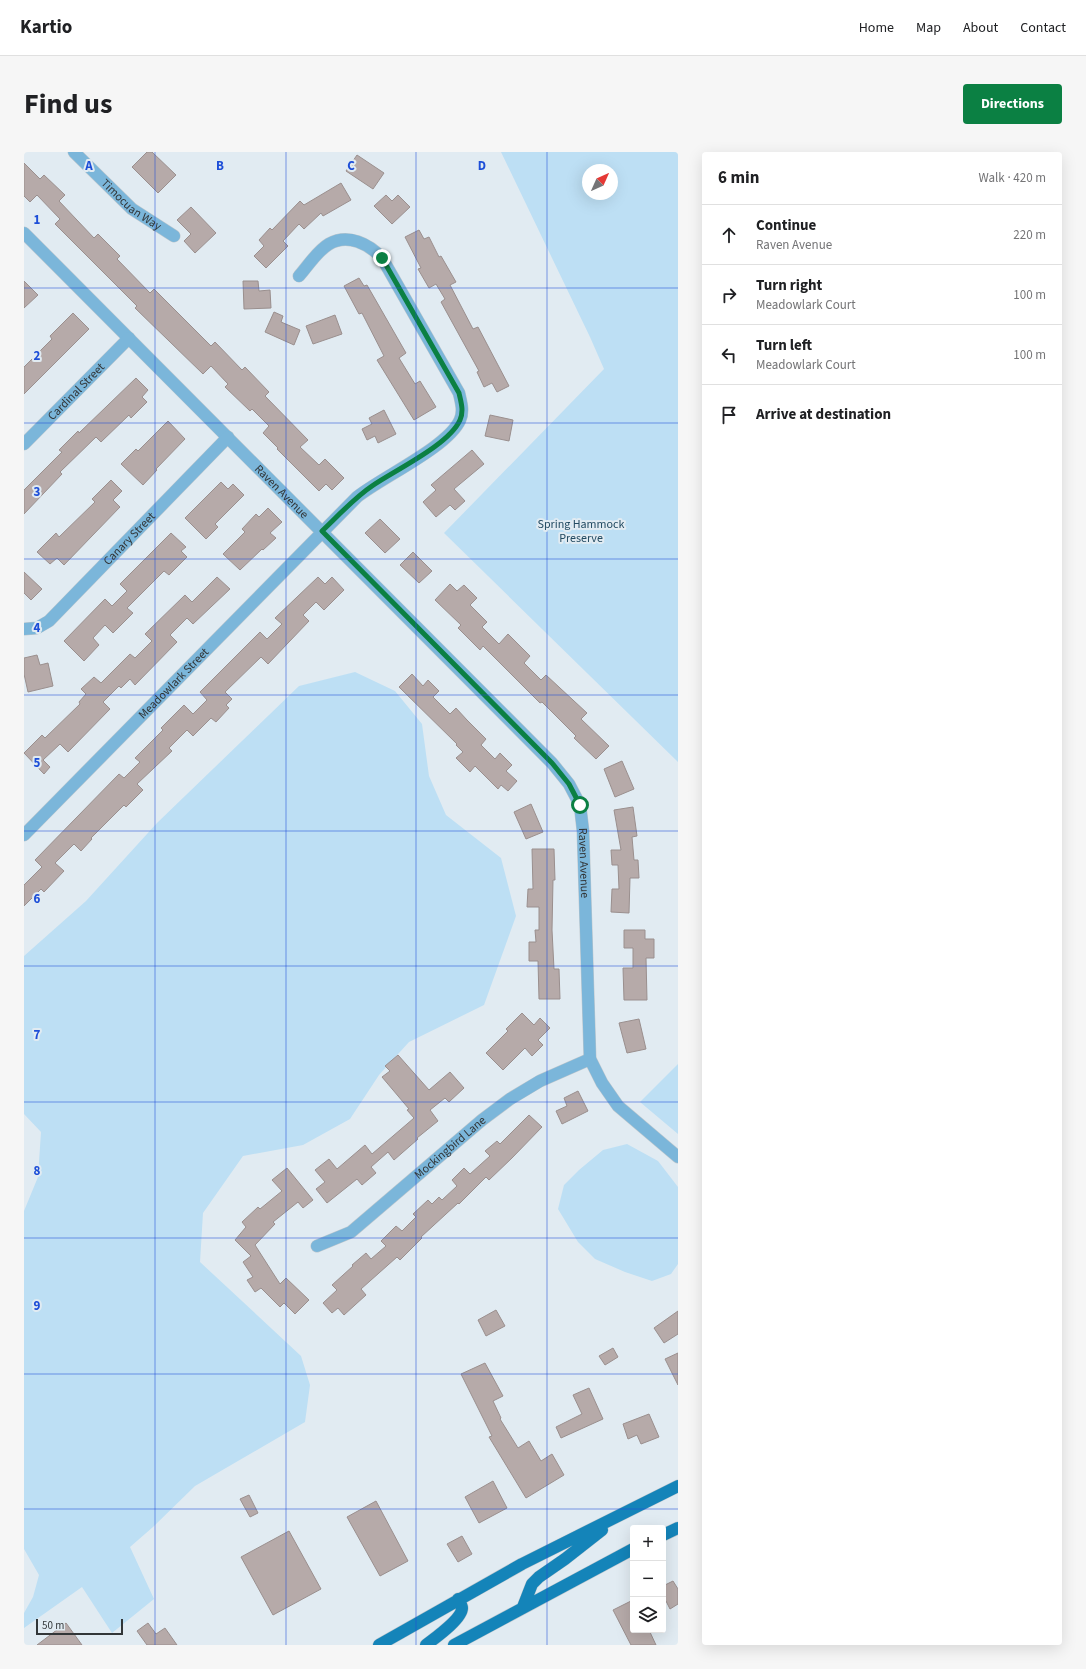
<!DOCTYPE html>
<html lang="en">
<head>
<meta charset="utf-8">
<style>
	body { margin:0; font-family:"Source Sans 3",sans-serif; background:#f6f6f6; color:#202124 }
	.controls { position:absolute; right:12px; bottom:12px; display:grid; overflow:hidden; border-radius:4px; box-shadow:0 4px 16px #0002 }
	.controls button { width:36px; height:36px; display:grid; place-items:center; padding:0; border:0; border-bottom:1px solid #e0e0e0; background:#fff; color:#202124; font:20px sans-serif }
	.compass { position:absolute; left:558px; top:12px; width:36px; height:36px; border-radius:50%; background:#fff; box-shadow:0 4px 16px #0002; rotate:45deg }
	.scale { position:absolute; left:12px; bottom:10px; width:87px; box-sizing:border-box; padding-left:4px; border:2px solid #323638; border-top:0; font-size:11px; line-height:14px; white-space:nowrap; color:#323638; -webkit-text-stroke:3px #e1ebf2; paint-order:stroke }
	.stop { position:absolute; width:12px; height:12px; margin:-9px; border:3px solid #0b8043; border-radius:50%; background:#fff }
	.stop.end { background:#0b8043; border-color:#fff; box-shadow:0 1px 4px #0008 }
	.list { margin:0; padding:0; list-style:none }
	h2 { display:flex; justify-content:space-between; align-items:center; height:52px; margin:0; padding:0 16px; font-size:17px }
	h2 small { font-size:13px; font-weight:400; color:#757577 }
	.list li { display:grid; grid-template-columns:26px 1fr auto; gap:12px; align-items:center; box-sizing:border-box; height:60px; padding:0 16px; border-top:1px solid #e0e0e0 }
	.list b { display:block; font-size:15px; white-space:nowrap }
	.list p { margin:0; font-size:13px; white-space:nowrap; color:#757577 }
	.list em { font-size:13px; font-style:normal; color:#757577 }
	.icon { flex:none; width:22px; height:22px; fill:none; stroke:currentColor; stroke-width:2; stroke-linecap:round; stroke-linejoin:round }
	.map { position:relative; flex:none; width:654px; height:1493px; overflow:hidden; border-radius:4px }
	header { display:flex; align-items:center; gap:24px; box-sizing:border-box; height:56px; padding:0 20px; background:#fff; border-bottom:1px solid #e0e0e0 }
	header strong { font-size:19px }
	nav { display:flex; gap:22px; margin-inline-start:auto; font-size:14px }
	.intro { display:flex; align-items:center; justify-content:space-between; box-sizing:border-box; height:96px; padding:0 24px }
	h1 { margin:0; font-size:28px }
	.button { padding:10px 18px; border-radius:4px; background:#0b8043; color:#fff; font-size:14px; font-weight:700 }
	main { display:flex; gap:24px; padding:0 24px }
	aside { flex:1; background:#fff; border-radius:4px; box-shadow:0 4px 16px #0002 }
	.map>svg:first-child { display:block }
</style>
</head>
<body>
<header>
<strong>Kartio</strong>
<nav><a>Home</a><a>Map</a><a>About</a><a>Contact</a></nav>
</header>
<div class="intro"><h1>Find us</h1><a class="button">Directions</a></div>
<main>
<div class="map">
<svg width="654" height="1493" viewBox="0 0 654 1493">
	<rect width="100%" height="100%" fill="#e1ebf2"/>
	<path fill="#bddff4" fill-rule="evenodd" d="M477,0H654V610L420,381L580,217L566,185ZM564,18H588V42H564Z
		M331,520L371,539L398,572L405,624L422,663L477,706L492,764L460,853L385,890L355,923L326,967L279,993L219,1004L179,1061L176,1110L277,1204L286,1233L281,1270L171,1334L129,1375L106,1395L130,1447L88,1481L58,1435L0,1476V1461L9,1445L15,1423L0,1397V1059L14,1025L17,980L0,962V804L62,749L133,671L275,534Z
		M654,912V982L616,950Z
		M603,992L634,1009L654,1035V1112L647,1122L628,1129L601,1120L571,1107L554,1090L534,1057L540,1033L555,1018L579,998Z"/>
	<path fill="#b6aaa9" stroke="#9a8f8e" d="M123,0H128L152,23L134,41L108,15Z
		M333,3L360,21L349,37L322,19Z
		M0,11L16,27L20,23L41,43L35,49L70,86L74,82L96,104L93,107L126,141L130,137L187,194L191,190L218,218L221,215L245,240L241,244L284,288L276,295L295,313L301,307L320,326L308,338L302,332L295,339L253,297L254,296L239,281L245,274L228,257L226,259L201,235L204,232L187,214L179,222L111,156L113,154L31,72L36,67L13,43L6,50L0,44Z
		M317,31L327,48L299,64L297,61L280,77L275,72L259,89L264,94L242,116L230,104L240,94L235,88L246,76L248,78L276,49L280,53Z
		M362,43L368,49L374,43L386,55L368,72L350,54Z
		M167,55L192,81L171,101L160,89L167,82L153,68Z
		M395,78L400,87L405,85L415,105L417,104L432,130L426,133L449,177L454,175L485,234L473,240L468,231L460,235L453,220L455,219L417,150L421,147L412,132L405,136L394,117L397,116L381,85Z
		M335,126L340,134L343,133L382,201L375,206L391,232L396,229L412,255L390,268L353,208L360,204L338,161L335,162L320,134Z
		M0,129L14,143L0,156Z
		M219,129H234L235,139L246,138L247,156L220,157Z
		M250,160L259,164L257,170L276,178L270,193L241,180Z
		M49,161L65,177L0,242V215L28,187L26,184Z
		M311,163L318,182L289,192L282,174Z
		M112,226L124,238L118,245L123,250L107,266L105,263L77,290L72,285L36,320L38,322L0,362V338L38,300L35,298L54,279L55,281Z
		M360,258L372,282L354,291L351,284L343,288L338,277L348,272L345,266Z
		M466,263L489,268L485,289L461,284Z
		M144,269L161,287L132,317L133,318L119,333L97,312L112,297L114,299Z
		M448,298L460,312L430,337L441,349L431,358L426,353L412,365L399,350L412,338L407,333Z
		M87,328L98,339L89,348L96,355L40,413L33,406L26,412L13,400L32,381L35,385L71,350L68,347Z
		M197,330L204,337L209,332L220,343L191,372L194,375L182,387L161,366Z
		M244,356L258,370L246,381L252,386L239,398L238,397L216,418L199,402L221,380L218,377L232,362L235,365Z
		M356,367L376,387L361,401L341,381Z
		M147,381L162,395L157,399L163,405L145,423L140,419L103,456L109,461L89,481L81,473L69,486L75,493L60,509L40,489L81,447L88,454L103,439L96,432Z
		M389,400L408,419L395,431L376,413Z
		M0,420L18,437L7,448L0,441Z
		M193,425L206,437L169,472L163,466L146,483L153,490L111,533L106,527L97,536L95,534L79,550L86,557L44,600L36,592L19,608L26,615L20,622L0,601L18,583L21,586L56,552L55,550L62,542L57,537L70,525L77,531L106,502L111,506L128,489L121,482L161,443L168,450Z
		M294,425L301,432L308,425L320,438L300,458L292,450L279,463L285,469L244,512L237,505L201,540L208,547L202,553L205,556L192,570L187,566L169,584L163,578L145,596L148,599L113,632L119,638L102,655L100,653L67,686L68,687L57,699L50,692L31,711L40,719L20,740L17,737L0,754V733L18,715L11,708L95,622L100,626L116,610L111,606L139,578L137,576L160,553L169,562L183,548L176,540L236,480L243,487L258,472L251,466Z
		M426,432L433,439L440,433L453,446L446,453L463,470L458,475L475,492L484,482L506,504L500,511L517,528L522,523L563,561L557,567L585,594L572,607L550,586L552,584L518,550L516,551L459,494L456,498L434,476L437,473L411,448Z
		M13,503L16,513L24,511L29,534L4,540L0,522V506Z
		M388,522L399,534L404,528L415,539L409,545L426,562L432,556L443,568L462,587L457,593L471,607L476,601L488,613L482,619L493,629L484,639L477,633L474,637L451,614L446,620L432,606L439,600L432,593L433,592L375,535Z
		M598,609L610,637L591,645L580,617Z
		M507,652L519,680L502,687L490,660Z
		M609,655L613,684L608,685L610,708H614L615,726H606L605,761L587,760L588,737H595L594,713H588L587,698H597L590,658Z
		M508,697H530L531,728H529L528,778L530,817H535L536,847H515L514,809H505V790H512L511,778H515V755H503L504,737H509Z
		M600,778H621V787H630V806H622L623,848H600L599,816H609V796H600Z
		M498,861L510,873L516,866L526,876L514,888L519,893L508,904L501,896L479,918L462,901L484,879L482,877Z
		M615,867L622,897L603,901L595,871Z
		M374,903L405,938L426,920L440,936L425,950L421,946L406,958L414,969L393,986L394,987L370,1008L364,1000L347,1015L352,1021L338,1033L333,1027L303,1051L292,1037L301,1030L291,1018L305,1007L313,1017L341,993L348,1002L390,966L383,958L385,957L358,925L366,919L361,914Z
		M554,939L564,959L538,972L532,959L543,954L540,946Z
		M505,963L518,975L488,1006L465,1028L462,1025L435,1052L434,1051L397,1085L398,1086L376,1108L373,1105L337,1137L342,1143L320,1163L314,1156L308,1161L299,1151L313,1138L308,1133L329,1114L328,1113L342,1101L347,1107L362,1094L357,1089L372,1074L378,1079L392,1065L389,1062L404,1048L408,1052L415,1045L418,1048L433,1034L428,1028L440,1016L446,1022L466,1004L461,999L473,989L476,992Z
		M263,1016L289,1048L279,1056L274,1050L249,1070L251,1072L231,1093L256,1132L262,1126L285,1148L271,1162L260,1151L256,1155L237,1136L231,1140L223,1128L229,1125L219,1110L227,1104L211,1088L222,1075L218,1070L234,1055L236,1057L258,1039L248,1028Z
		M472,1158L481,1174L462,1184L454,1168Z
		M654,1159V1182L640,1191L630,1176Z
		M589,1196L594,1205L581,1213L575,1204Z
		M654,1201V1233L641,1207Z
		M461,1211L479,1244L469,1249L477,1266L476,1267L494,1296L505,1289L517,1309L528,1302L540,1323L502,1346L465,1285L468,1284L437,1222Z
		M565,1236L579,1267L537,1286L532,1275L558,1262L549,1243Z
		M625,1262L635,1285L617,1292L613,1283L604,1287L599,1272Z
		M469,1329L483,1356L455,1371L441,1345Z
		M225,1343L234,1361L226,1365L216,1347Z
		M352,1349L384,1409L356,1424L323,1365Z
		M265,1379L297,1437L249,1463L217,1405Z
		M438,1384L448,1402L434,1410L423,1392Z
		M649,1429L654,1437V1452L646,1457L642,1449L639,1451V1434Z
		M609,1448V1478H625L632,1493H607L589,1458Z
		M42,1471L58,1493H13Z
		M124,1471L132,1482L141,1476L153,1493H123L113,1479Z"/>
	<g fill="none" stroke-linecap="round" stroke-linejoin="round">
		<defs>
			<g id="minor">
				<path id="s1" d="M50,0L108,57L150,84"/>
				<path id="s2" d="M0,81L528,611L545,632L556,653L559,679L566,907L578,931L594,954L654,1005"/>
				<path id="s3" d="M0,292L105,186"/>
				<path id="s4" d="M0,477L13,476L25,469L204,285"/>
				<path id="s5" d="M0,683L333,345C358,325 424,295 436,268C440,259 437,250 435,241L358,106C345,92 324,81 305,92C293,99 284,114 275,124"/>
				<path id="s6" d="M293,1094L327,1080L458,968L486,947L516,929L566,907"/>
			</g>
			<path id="major" d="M639,1383L654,1376
				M499,1455L508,1432L515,1425L541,1407L578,1378
				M355,1493L498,1412L654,1334
				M402,1493C411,1486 438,1467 438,1456C438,1453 435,1449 434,1447
				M430,1493L609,1397"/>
		</defs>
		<use href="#minor" stroke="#bec7cd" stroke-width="13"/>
		<use href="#major" stroke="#bec7cd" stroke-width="13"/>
		<use href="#minor" stroke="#7bb6da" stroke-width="12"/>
		<use href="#major" stroke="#1484b9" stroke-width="12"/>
	</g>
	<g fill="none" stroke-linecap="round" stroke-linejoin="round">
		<path stroke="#0b8043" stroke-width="5" d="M358,106L435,241C437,250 440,259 436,268C425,293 371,318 348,334C330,346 314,364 298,379L528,611L545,632L556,653"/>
	</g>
	<path fill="none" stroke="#1d4ed8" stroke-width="1" stroke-opacity="0.55" d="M131,0V1493M262,0V1493M392,0V1493M523,0V1493M0,136H654M0,271H654M0,407H654M0,543H654M0,679H654M0,814H654M0,950H654M0,1086H654M0,1222H654M0,1357H654"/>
	<g text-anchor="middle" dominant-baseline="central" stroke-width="4" stroke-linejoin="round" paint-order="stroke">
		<g font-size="12" fill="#323638" stroke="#e1ebf2">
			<text stroke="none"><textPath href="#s1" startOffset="78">Timocuan Way</textPath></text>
			<text stroke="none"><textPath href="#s3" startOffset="74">Cardinal Street</textPath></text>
			<text stroke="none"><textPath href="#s2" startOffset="365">Raven Avenue</textPath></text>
			<text stroke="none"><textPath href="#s4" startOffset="142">Canary Street</textPath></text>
			<text stroke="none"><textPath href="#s5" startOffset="213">Meadowlark Street</textPath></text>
			<text stroke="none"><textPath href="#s2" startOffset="857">Raven Avenue</textPath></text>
			<text stroke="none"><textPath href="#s6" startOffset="167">Mockingbird Lane</textPath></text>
		</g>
		<g font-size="12" fill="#234b62" stroke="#e1ebf2">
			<text x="557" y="372">Spring Hammock<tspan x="557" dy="14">Preserve</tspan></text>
		</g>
	</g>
	<g font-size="13" text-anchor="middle" font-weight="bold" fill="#1d4ed8" stroke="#e1ebf2" stroke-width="4" stroke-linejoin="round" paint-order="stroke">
		<text x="65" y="18">A</text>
		<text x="196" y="18">B</text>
		<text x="327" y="18">C</text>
		<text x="458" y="18">D</text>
		<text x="13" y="72">1</text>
		<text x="13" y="208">2</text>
		<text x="13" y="344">3</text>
		<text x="13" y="480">4</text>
		<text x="13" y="615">5</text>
		<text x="13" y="751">6</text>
		<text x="13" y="887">7</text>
		<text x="13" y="1023">8</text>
		<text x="13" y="1158">9</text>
	</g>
</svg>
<div class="controls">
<button>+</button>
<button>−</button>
<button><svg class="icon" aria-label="layers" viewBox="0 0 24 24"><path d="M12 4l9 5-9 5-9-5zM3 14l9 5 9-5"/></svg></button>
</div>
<svg class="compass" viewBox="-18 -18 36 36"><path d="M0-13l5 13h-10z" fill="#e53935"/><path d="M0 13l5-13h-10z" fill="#757577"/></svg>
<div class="scale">50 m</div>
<div class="stop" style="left:556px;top:653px"></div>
<div class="stop end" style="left:358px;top:106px"></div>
</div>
<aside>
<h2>6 min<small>Walk · 420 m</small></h2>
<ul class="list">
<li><svg class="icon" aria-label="ahead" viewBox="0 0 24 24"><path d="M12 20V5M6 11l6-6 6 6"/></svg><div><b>Continue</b><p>Raven Avenue</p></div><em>220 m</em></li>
<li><svg class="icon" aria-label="right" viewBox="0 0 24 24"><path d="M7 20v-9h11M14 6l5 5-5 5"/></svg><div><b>Turn right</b><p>Meadowlark Court</p></div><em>100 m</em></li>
<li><svg class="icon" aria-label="left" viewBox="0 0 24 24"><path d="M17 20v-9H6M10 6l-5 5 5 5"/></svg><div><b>Turn left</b><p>Meadowlark Court</p></div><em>100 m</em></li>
<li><svg class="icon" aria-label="arrive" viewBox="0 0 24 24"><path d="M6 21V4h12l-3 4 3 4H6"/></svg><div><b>Arrive at destination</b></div></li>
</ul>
</aside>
</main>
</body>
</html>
